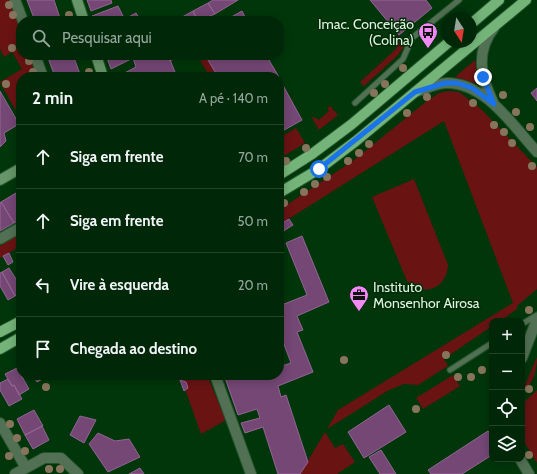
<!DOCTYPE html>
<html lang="pt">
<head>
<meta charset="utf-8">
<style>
	body { margin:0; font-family:Cabin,sans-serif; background:#0a3012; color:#f1f3f6 }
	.controls { position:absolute; right:12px; bottom:12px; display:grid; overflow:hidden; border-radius:8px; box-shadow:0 2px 10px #0003 }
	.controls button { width:36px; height:36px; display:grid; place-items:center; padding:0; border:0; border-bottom:1px solid #224429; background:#002808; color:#f1f3f6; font:20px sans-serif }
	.compass { position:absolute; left:441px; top:12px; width:36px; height:36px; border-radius:50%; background:#002808; box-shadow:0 2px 10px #0003; rotate:168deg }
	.stop { position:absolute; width:12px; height:12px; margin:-9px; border:3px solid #1a73e8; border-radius:50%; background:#fff }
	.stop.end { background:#1a73e8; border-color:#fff; box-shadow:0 1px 4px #0008 }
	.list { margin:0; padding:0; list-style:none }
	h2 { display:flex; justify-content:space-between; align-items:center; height:52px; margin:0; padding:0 16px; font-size:17px }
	h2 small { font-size:13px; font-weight:400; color:#95a69c }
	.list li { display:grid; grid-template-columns:26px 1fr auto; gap:12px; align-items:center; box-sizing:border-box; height:64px; padding:0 16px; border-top:1px solid #224429 }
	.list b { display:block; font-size:15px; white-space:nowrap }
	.list em { font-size:13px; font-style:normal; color:#95a69c }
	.icon { flex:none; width:22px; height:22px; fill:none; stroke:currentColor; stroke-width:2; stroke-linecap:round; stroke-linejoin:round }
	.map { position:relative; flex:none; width:537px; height:474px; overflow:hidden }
	.search { position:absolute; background:#002808; box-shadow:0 2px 10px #0003; left:16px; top:16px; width:268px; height:44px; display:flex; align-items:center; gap:10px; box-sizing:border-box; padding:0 14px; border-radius:16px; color:#95a69c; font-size:15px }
	.panel { position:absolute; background:#002808; box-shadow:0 2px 10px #0003; left:16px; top:72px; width:268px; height:308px; border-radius:16px }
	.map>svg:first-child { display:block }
</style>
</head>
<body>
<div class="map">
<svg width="537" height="474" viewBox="0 0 537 474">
	<rect width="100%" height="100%" fill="#00360a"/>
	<path fill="#691313" d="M0,0H10L21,30V55H30L38,77H21V105L15,109L0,82L22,69L12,52L4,57L0,49Z
		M399,35L406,44L397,56L364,86L360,82L397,48L392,41Z
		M197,55H205L218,77H210Z
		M475,60L478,84L455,77Z
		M448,91L459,92L481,109L537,167V289L517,306V309L500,321H492V326L444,359L448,366L418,385L404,384L389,390L327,429L338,410L513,303L444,121L279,225V210L354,160L427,101L439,93Z
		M330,106L338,115L319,130L311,116L319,120L329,111L327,108Z
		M296,128L305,143L279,159V138Z
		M414,179L448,265C447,288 424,298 407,281L372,197Z
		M21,233V242L14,250L0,258V246Z
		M537,357C537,372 533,383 522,393V384L525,385Z
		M180,375H207L226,420L201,434Z
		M453,375L460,386L423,409L416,398Z
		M537,390V463L522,438V404Z
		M325,432L335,448L343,444L355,462L337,474H300Z"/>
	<path fill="#744775" stroke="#946595" d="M27,0H54L61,21H35Z
		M87,0H111L112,3L91,11Z
		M213,0H238L215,14L208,3Z
		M370,0H426L432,8L399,35Z
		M208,3L215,14L198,21L193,11Z
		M118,6L123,16L110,21H94L92,16Z
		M193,11L198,21H175Z
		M242,11L247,21L219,20L225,17L226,20Z
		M136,13L141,21H127L125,19Z
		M123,16L127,21H110Z
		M47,55H73L81,77H55Z
		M106,55H132L133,58L111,69Z
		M139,55H168L177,77H117L136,67L133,58Z
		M168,55H181L170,61Z
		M205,55H266L279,77H218Z
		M279,78L302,120L279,133Z
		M537,88V101L531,93Z
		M0,91L19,124L4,133L6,141L0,147Z
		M21,190V219L14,223L1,202Z
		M1,202L14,223L0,231V203Z
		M289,219L293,225L282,232L283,234L279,237V225Z
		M302,236L329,302L297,316L303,330L297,332L313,372L278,386L281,397L286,395L308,462L300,474H278L263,427L245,433L241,423L260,418L257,409L238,415L224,375H245L247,379L259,375H279V367L291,363L279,331V306L307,295L286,243Z
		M9,253L13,262L8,265L3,256Z
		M9,268L21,287V292L15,296L2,272Z
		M2,272L15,296L8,300L0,286V273Z
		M17,368L29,389L19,395L14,385L12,386L5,374Z
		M33,375H50L37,382Z
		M8,379L12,386L14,385L22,399L9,406L0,390V383Z
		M180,380L186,382L188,388L184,391Z
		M389,405L406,432L364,458L348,432Z
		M34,410L43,426L25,435L17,419Z
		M80,416L96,420L84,443L70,435Z
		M42,426L49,440L33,449L25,435Z
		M488,431L492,437V455L462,474H431L428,470Z
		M98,433L115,441L129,439L140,457L108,472L89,444Z
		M381,450L396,474H380L369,457Z
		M140,468L144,474H129Z"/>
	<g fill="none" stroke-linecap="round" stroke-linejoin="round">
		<defs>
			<path id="service" d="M355,103L403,59L412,38L459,0
				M522,324L537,315
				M450,370L492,343"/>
			<path id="minor" d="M15,0L23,21
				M35,55L43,77
				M415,92C425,89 437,83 447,83C486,83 513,126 537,152
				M493,102C481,77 475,52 494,28
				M0,239L21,227
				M522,358L537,319
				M215,375L251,474
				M0,423L26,468
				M520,459L529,474
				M15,474L44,458H61L78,474"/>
			<path id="secondary" d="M77,0L84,21
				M96,55L103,77
				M0,180L21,168"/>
			<path id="primary" d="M471,24L499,0
				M279,175L312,154L352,124L449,42
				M279,193L319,169L356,141L526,0
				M0,332L21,321
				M0,349L21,337"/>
		</defs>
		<use href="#service" stroke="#23552c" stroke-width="7"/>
		<use href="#minor" stroke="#23552c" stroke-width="12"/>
		<use href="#secondary" stroke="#23552c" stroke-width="12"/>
		<use href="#primary" stroke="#23552c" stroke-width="12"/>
		<use href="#service" stroke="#527053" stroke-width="5"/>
		<use href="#minor" stroke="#527053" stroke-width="10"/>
		<use href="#secondary" stroke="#669669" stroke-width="10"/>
		<use href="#primary" stroke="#74b479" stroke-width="10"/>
	</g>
	<g fill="#87745c">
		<circle cx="9" cy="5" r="4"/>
		<circle cx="13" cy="15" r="4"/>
		<circle cx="69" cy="15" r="4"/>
		<circle cx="12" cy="48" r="4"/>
		<circle cx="29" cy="61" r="4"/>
		<circle cx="403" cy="68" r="4"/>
		<circle cx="33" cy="72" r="4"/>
		<circle cx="89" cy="72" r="4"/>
		<circle cx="6" cy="84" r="4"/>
		<circle cx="385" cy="84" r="4"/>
		<circle cx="374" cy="93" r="4"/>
		<circle cx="503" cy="95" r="4"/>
		<circle cx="427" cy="97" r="4"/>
		<circle cx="473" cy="103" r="4"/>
		<circle cx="516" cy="112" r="4"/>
		<circle cx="407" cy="113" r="4"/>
		<circle cx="494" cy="125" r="4"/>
		<circle cx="530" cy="127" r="4"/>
		<circle cx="504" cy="132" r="4"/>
		<circle cx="512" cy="143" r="4"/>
		<circle cx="369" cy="144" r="4"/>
		<circle cx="306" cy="148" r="4"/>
		<circle cx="359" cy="153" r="4"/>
		<circle cx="286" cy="161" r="4"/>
		<circle cx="348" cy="161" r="4"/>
		<circle cx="532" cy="166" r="4"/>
		<circle cx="327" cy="177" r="4"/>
		<circle cx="315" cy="184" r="4"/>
		<circle cx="304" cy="192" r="4"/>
		<circle cx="284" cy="203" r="4"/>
		<circle cx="529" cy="310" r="4"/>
		<circle cx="446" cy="355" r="4"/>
		<circle cx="344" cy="360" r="4"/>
		<circle cx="482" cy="370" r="4"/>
		<circle cx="458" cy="377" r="4"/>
		<circle cx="471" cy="377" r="4"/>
		<circle cx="46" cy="387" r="4"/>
		<circle cx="529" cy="389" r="4"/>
		<circle cx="416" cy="409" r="4"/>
		<circle cx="10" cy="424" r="4"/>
		<circle cx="17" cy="438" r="4"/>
		<circle cx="25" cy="451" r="4"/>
		<circle cx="529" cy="455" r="4"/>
		<circle cx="9" cy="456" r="4"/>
		<circle cx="49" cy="469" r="4"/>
		<circle cx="60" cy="469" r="4"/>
	</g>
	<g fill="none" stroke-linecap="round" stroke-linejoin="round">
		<path stroke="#1a73e8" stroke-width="5" d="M319,169L415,92L445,83H457L472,88L494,104L483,77"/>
	</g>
	<defs>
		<symbol id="bus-pin" viewBox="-11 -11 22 30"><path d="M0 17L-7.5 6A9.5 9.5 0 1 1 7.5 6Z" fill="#f18af4" stroke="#032a09"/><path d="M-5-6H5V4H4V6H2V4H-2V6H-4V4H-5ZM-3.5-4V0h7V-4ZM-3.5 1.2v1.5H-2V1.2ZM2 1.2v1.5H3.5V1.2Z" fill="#111"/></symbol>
		<symbol id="office-pin" viewBox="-11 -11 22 30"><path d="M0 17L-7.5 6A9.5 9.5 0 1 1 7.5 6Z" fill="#f18af4" stroke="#032a09"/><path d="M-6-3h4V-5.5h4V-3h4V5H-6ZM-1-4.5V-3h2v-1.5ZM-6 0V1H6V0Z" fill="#111"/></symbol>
	</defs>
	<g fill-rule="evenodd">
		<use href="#bus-pin" x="417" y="21" width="22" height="30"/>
		<use href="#office-pin" x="348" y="284" width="22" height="30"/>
	</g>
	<g text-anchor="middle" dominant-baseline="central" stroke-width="3" stroke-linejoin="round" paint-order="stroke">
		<g font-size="14" fill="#dbf6dc" stroke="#032a09" text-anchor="end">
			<text x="414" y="24">Imac. Conceição<tspan x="414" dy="16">(Colina)</tspan></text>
			<text x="373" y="287" text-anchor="start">Instituto<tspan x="373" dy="16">Monsenhor Airosa</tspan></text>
		</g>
	</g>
</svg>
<div class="controls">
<button>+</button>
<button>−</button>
<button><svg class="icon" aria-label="locate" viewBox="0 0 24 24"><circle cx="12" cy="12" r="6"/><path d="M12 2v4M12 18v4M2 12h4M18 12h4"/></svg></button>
<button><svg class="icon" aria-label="layers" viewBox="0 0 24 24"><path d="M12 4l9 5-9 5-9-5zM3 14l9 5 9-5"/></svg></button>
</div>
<svg class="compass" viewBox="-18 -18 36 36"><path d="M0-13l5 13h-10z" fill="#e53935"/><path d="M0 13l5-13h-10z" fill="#95a69c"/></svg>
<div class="stop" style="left:319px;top:169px"></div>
<div class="stop end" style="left:483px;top:77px"></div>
<div class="search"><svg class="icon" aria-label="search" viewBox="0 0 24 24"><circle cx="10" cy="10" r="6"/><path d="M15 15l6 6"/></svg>Pesquisar aqui</div>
<section class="panel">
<h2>2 min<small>A pé · 140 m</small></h2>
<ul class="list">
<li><svg class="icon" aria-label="ahead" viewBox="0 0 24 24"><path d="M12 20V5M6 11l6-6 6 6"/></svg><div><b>Siga em frente</b></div><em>70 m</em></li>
<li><svg class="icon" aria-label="ahead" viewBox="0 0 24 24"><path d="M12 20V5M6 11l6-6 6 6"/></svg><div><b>Siga em frente</b></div><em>50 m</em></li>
<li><svg class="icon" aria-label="left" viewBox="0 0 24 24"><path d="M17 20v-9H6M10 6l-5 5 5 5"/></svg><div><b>Vire à esquerda</b></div><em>20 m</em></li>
<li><svg class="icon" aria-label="arrive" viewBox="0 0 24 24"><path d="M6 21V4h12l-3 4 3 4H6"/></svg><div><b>Chegada ao destino</b></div></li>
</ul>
</section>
</div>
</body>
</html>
